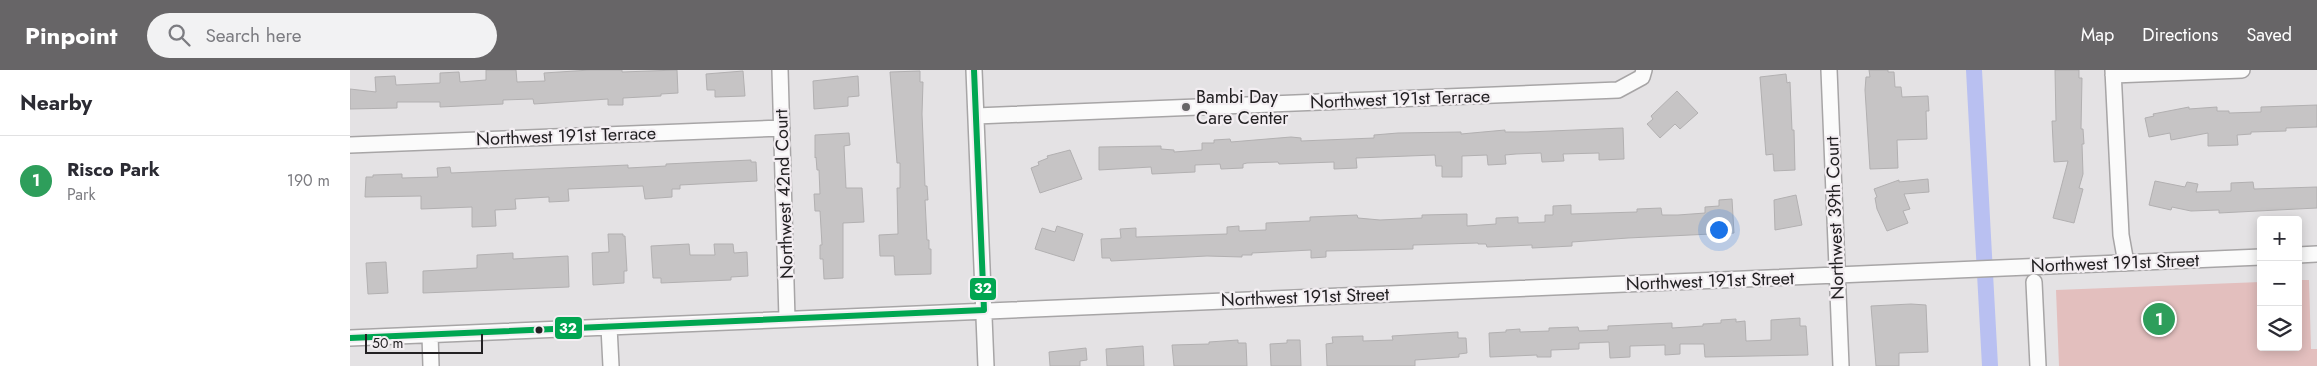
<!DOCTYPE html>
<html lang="en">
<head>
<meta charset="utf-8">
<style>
	body { margin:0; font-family:Jost,sans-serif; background:#f2f2f3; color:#2b2b33 }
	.controls { position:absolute; right:15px; bottom:15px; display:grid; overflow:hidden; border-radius:5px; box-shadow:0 2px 12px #0003 }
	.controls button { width:45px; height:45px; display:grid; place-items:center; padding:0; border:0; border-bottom:1px solid #e1e1e2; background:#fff; color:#2b2b33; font:25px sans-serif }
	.scale { position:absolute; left:15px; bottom:12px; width:118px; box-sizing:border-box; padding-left:5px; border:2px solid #232123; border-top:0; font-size:14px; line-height:18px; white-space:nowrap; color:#232123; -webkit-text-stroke:4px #f3eef2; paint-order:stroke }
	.you { position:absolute; left:1368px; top:159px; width:18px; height:18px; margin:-12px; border:4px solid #fff; border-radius:50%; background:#1a73e8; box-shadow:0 0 0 8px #1a73e833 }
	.badge { display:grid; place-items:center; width:32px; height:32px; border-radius:50%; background:#676567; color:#fff; font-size:16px; font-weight:700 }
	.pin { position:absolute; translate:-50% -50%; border:2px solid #fff; box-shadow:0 1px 5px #0006 }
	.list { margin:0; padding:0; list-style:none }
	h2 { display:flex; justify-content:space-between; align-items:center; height:65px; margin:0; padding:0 20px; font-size:21px }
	h2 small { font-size:16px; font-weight:400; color:#7c7c81 }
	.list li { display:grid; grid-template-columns:32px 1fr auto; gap:15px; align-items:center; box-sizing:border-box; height:90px; padding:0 20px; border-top:1px solid #e1e1e2 }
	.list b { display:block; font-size:19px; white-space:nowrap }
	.list p { margin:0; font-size:16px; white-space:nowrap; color:#7c7c81 }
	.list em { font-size:16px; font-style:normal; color:#7c7c81 }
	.icon { flex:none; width:28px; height:28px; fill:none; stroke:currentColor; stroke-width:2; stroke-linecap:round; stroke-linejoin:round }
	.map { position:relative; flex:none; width:1967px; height:296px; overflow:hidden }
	header { display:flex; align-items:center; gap:30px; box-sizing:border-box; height:70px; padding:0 25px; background:#676567; color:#fff }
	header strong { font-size:24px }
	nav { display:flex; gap:28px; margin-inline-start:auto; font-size:18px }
	.search { width:350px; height:45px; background:#f2f2f3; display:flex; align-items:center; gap:12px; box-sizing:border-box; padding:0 18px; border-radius:28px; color:#7c7c81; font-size:19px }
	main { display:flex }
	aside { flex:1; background:#fff }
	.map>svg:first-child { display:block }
</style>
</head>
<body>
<header>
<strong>Pinpoint</strong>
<div class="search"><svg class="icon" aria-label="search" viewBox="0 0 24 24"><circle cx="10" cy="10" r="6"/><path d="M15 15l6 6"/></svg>Search here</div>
<nav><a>Map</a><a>Directions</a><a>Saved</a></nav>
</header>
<main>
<aside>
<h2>Nearby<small></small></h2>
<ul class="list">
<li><span class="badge" style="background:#2e9e5b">1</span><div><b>Risco Park</b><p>Park</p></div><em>190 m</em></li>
</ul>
</aside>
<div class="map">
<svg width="1967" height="296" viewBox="0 0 1967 296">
	<rect width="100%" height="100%" fill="#e4e2e4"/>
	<path fill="#e3bfbe" d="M1948,210H1959L1961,279H1967V296H1709L1706,220L1911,212V277H1948Z"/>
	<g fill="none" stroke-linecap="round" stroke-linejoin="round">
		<path stroke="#b9c0f1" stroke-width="16" d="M1624,0L1640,296"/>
	</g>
	<path fill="#c6c4c5" stroke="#b2b0b1" d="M136,0H166L167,12L195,11L194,3L240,0H272V2L327,0L328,23L311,24V26L273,28V35H258V29L184,34L183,29L153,30V34L90,37V32H47V38L0,39V19L26,22L25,7L45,6L46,15L90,13V3L109,2L110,12L136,10Z
		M1519,0H1538V2H1544L1545,17H1551L1552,27L1578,26L1579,41H1576L1577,69L1547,70L1548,98L1520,99L1515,20L1516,7H1520Z
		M1705,0H1729V8H1732L1731,59H1733L1734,74H1732L1733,104L1729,118L1733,119L1724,153L1703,148L1718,91L1704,92L1702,51H1706Z
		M393,1L395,26L365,27V20H357L356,4Z
		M570,1V12H573L572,44L575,116H577L578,130H575L577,170H579V179H581V204L545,205L544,186H530L529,165L548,164L547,118H550V93H547L540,2Z
		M1436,4L1437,13L1440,12L1442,60H1444L1445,100L1424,101L1423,84L1416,85L1410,7Z
		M508,6L509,26L498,27V36L464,39L463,11Z
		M1327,21L1348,43L1330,59L1325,54L1310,68L1297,54L1303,49L1301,46Z
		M1967,35V57L1936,58V61L1901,62V64L1887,65L1888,75L1858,76V63L1821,70L1820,63L1799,67L1795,48L1804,46L1803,44L1839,37V39L1867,37V41H1879V43L1911,42V37Z
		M1273,58L1274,89L1249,90V83L1213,84L1214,91L1192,92L1191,83L1166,84L1155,85L1156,94L1138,95L1137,85L1112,86V107H1092V96H1086L1085,85L1006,88L1007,98L984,99V92L929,94L928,92L897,93L893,94V98L871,99L870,94L845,95V102L802,104L801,97L749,100V77L811,76V79L824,80V82L852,80V73H864V70L880,69L881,72L941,67L951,68V71L1024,68V65L1048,63L1111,62V64L1155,60V62H1177Z
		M499,63L500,75L494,76L496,118H512L514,152L493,153V208L474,209L473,189H470V175H472L470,141H465L464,124H470L469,100H467L466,87L465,88V65Z
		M720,80L732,109L690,123L681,98L689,95L688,92L698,88L697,86Z
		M401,90V92H406L407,111L330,115V119H322V127L295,129L293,116L218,119L219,131L199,132V127L165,129L166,139L145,140L146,156L122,157V137L71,139V126L15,127L16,107H23V105L52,104V108L88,107L87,98L100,97L101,103L278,95V98L316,96V94Z
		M1578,109L1579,122L1554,124L1560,139L1553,141L1558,153L1537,161L1527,139L1525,128L1527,127L1524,119L1549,110V112Z
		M1805,111L1835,117L1837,112L1848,114L1846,122L1881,121V113L1903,112L1904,119L1967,117V138L1869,143V140L1841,141L1822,137L1821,140L1799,135Z
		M1446,125L1452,155L1425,160L1424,130Z
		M1382,129L1384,163L1374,164V166L1361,167V164L1278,168L1222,172V176L1182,178V175L1137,177L1136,174H1128V173L1063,175V179L976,181V187L961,188V180L902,183V185H892V187L857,186L761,191L760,188H752L751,169L771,168L770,159L786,158V167L877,164V157L889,156V161L916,160V153L960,151V147L1007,145L1008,148L1030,150L1072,148V145L1117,144V156L1146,154V148L1168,147V153L1195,152V145H1203V136L1221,135V144L1287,142V139L1311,138L1312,145H1328L1355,143V137L1369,136V130Z
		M707,156L733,164L724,191L685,179L692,158L705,162Z
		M258,164H273V166H275L277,201H274V213L243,215L242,183L259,182Z
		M339,174L340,185H365L364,174H383L384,183L397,182L398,206L381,207V210L311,213V208H303L301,176Z
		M163,183V189L218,186L219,217L73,223V201L127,198V185Z
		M36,192L38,223L18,224L16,193Z
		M1561,234L1576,235L1578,282L1549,283V296H1526L1521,236Z
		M1450,248V256H1456L1458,285L1355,287L1354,274H1330V284L1315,285V275L1280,276V287L1260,288L1259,272L1229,273V279L1201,280V287H1187V285L1140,287L1139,263L1156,262V260L1170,259V262L1199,261V258L1228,257L1229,261L1258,260V256L1322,253V258L1353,256V254L1371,253V250L1386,249V252L1395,251L1396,271L1421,270V250Z
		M1108,262V268H1116L1117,283L1109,284V287L1065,290V296H977L976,274L983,273L982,267L1013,266V271L1043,270L1042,266Z
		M888,270V273H896L897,296H824L822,275L859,274V272Z
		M937,270H950L951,296H921L920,274L937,273Z
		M793,276L794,296H757L756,279Z
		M736,278L737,290L730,291V296H700L699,282Z"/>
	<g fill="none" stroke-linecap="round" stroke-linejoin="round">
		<defs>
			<path id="minor" d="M430,0L437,249
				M624,0L636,296
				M1479,0L1491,296
				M1763,0L1771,165L1776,193
				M1763,5L1892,0
				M626,46L1268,20L1292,7L1294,0
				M0,75L432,58
				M1948,185L1967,184
				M1684,212L1688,296
				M259,257L261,296
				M80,265L81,296
				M0,268L1911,187"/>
		</defs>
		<use href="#minor" stroke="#a7a5a6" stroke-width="18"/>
		<use href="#minor" stroke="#fbfbfb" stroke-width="15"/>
		<defs>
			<path id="bus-1" d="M0,268L634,240L624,0"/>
		</defs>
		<use href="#bus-1" stroke="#f3eef2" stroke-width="10"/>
		<use href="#bus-1" stroke="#00a651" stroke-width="6"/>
	</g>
	<circle fill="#676567" stroke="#f3eef2" stroke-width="2" cx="836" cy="37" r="5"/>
	<circle fill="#232123" stroke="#f3eef2" stroke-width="2" cx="189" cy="260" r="4.5"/>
	<g text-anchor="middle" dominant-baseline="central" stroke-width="4.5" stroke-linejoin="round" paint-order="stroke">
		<g font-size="18" fill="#232123" stroke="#f3eef2" text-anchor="start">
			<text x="846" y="27">Bambi Day<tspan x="846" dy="21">Care Center</tspan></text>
		</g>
		<g font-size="18" fill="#232123" stroke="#f3eef2">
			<text transform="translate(1050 29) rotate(-2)">Northwest 191st Terrace</text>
			<text transform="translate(216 66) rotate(-2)">Northwest 191st Terrace</text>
			<text transform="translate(434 124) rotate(-92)">Northwest 42nd Court</text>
			<text transform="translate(1485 148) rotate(-92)">Northwest 39th Court</text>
			<text transform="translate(1765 193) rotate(-2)">Northwest 191st Street</text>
			<text transform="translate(1360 211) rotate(-2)">Northwest 191st Street</text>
			<text transform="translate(955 227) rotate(-2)">Northwest 191st Street</text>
		</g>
	</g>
	<g stroke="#f3eef2" stroke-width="2">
		<rect x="619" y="207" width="28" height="24" rx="5" fill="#00a651"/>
		<rect x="204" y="246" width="29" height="24" rx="5" fill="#00a651"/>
	</g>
	<g font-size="14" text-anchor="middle" font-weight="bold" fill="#fff">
		<text x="633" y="223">32</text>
		<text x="218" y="263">32</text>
	</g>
</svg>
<div class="controls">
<button>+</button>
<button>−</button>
<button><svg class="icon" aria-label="layers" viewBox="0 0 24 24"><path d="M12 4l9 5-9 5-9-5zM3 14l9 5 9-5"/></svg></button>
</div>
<div class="scale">50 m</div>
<div class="you"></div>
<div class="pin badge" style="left:1809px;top:249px;background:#2e9e5b">1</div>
</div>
</main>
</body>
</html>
